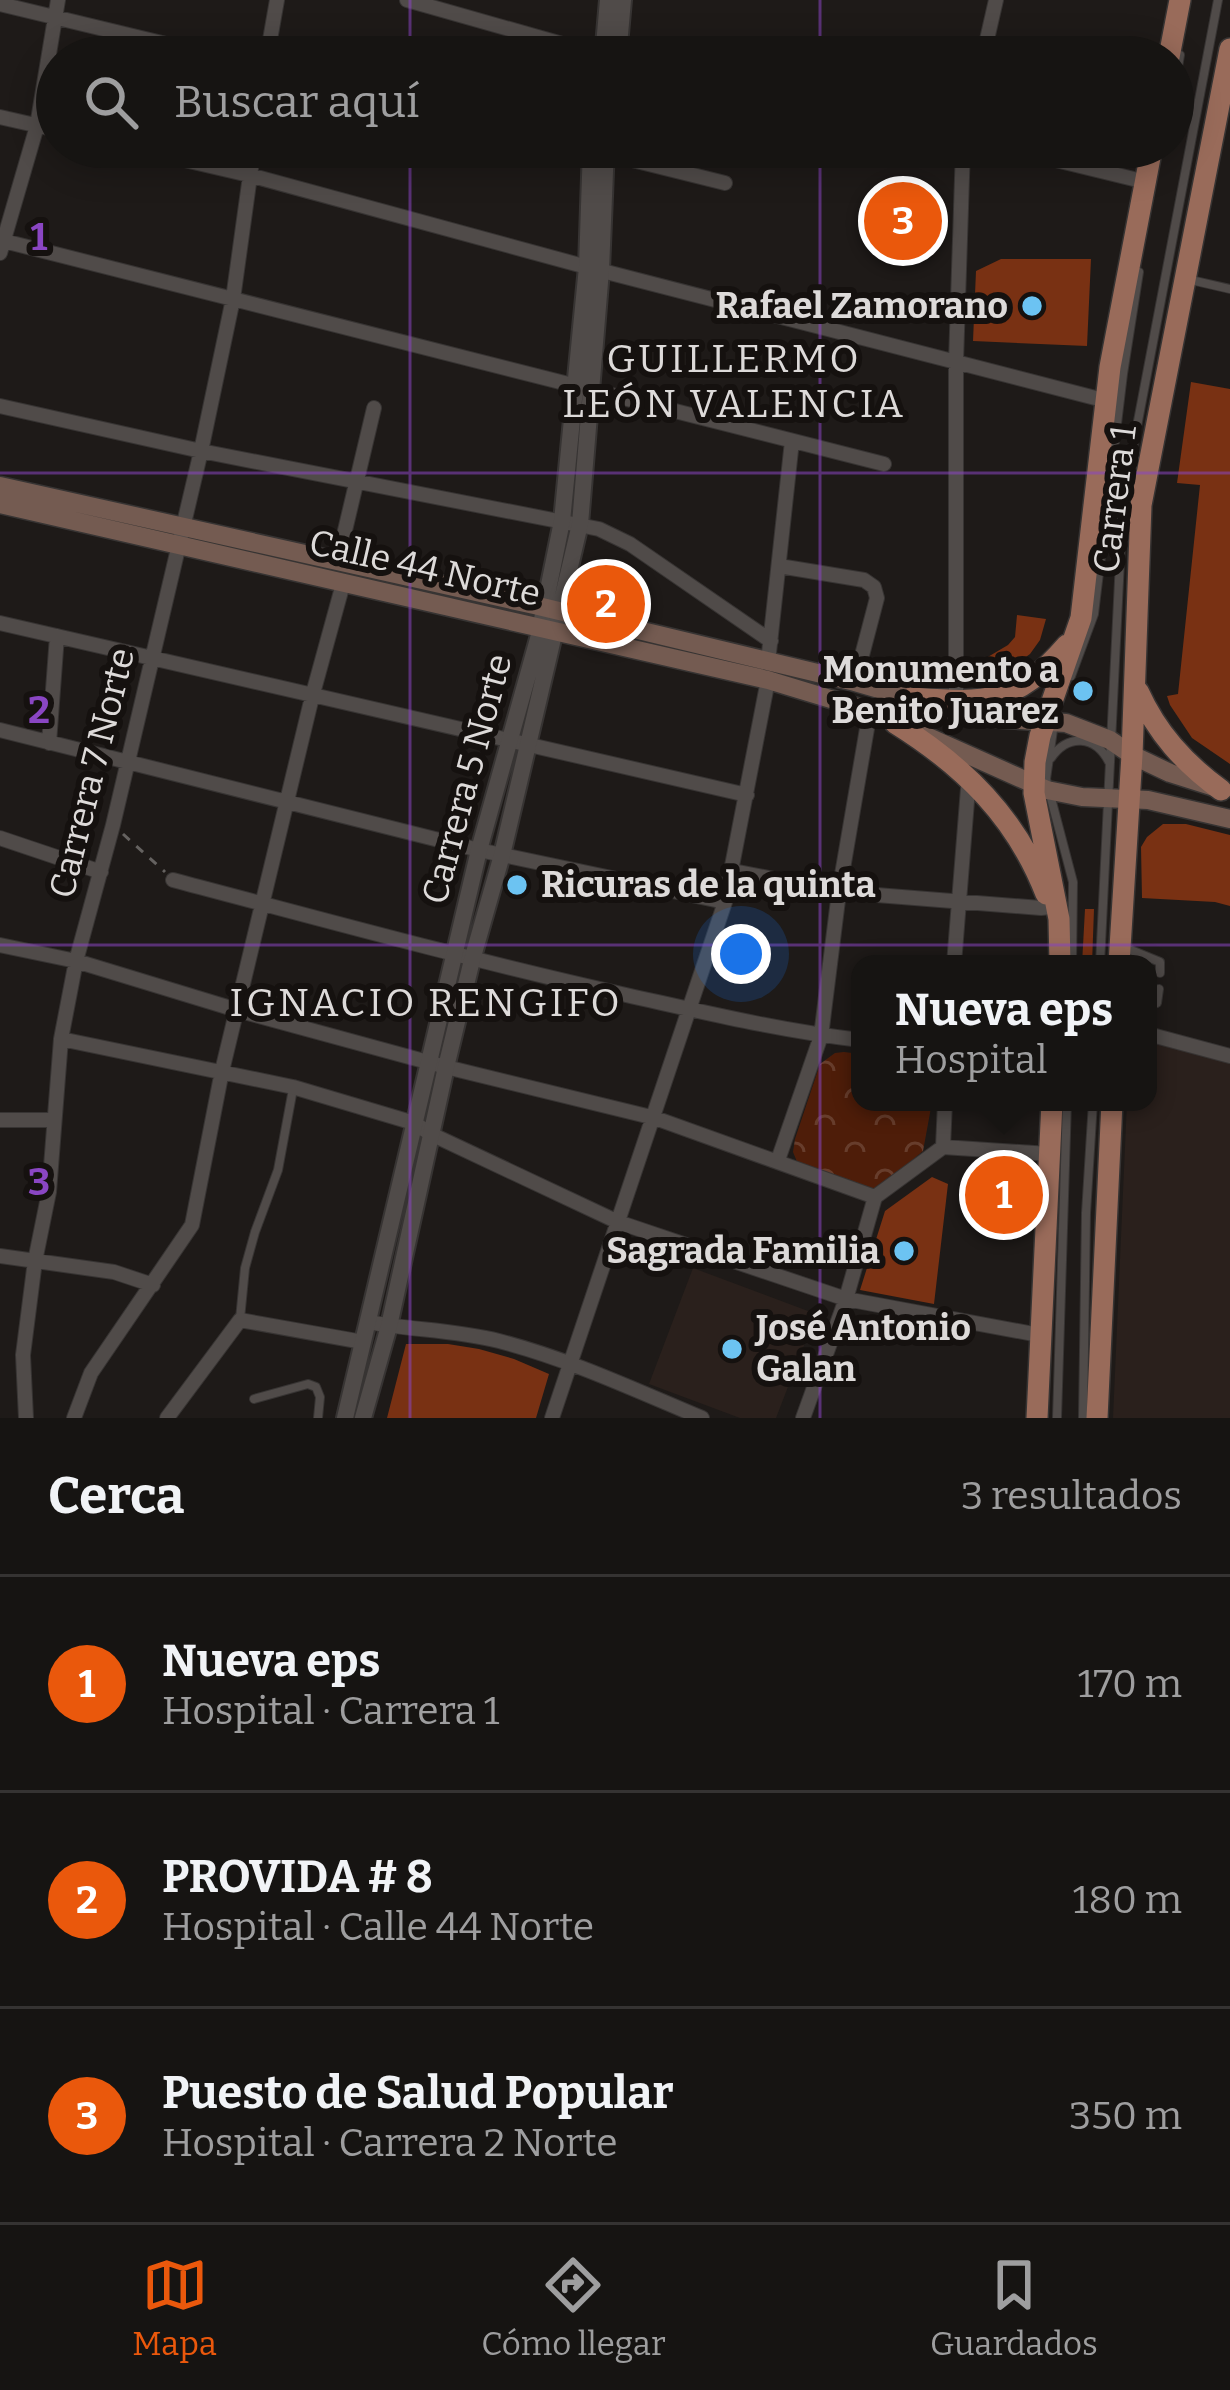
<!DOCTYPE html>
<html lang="es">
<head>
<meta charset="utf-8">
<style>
	body { margin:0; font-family:Bitter,serif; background:#232120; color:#f1f3f6 }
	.you { position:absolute; left:741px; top:954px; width:42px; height:42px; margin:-30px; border:9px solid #fff; border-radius:50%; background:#1a73e8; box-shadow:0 0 0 18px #1a73e833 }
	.badge { display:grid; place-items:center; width:78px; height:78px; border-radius:50%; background:#ea580c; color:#fff; font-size:39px; font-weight:700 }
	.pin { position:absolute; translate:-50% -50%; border:6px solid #fff; box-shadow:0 3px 12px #0006 }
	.popup { position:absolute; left:851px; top:955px; width:306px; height:156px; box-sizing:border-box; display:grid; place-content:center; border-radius:24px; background:#161412; filter:drop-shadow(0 3px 9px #0005); font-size:39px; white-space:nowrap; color:#9e9e9f }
	.popup b { font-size:45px; color:#f1f3f6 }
	.popup::after { content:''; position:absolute; left:50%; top:100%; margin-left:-24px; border:24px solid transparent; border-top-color:#161412 }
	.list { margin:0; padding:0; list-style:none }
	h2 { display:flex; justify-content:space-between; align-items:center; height:156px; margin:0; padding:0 48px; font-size:51px }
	h2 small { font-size:39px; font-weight:400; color:#9e9e9f }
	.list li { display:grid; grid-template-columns:78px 1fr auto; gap:36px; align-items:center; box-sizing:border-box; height:216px; padding:0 48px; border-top:3px solid #353332 }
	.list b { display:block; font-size:45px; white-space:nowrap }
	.list p { margin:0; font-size:39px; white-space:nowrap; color:#9e9e9f }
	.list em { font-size:39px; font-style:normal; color:#9e9e9f }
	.icon { flex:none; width:66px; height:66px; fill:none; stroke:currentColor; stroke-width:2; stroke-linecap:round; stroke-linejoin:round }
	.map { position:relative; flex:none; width:1230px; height:1418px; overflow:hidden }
	.search { position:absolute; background:#161412; box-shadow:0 6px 30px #0003; left:36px; right:36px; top:36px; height:132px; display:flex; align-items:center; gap:30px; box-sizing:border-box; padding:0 42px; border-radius:66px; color:#9e9e9f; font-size:45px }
	.sheet { height:804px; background:#161412 }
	nav { display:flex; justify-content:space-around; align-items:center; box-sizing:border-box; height:168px; border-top:3px solid #353332; background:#161412; font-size:33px; color:#9e9e9f }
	nav a { display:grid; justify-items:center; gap:6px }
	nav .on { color:#ea580c }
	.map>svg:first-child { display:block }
</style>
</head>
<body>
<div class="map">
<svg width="1230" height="1418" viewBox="0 0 1230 1418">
	<defs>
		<pattern id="park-crowns" width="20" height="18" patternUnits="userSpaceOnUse" patternTransform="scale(3)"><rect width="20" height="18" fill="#4e1d09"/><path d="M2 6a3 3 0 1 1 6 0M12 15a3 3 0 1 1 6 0" fill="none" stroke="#673d2c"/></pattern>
	</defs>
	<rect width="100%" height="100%" fill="#1e1a18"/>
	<path fill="#2a201c" d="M1148,1034L1230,1056V1418H1113L1127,1102H1148Z
		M693,1268L816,1314L776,1418H740L649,1384Z"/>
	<path fill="url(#park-crowns)" d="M844,1052L860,1054V1102H932L923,1151L880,1187L871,1191L798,1164L793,1152L795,1139L820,1064L835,1053Z"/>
	<path fill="#793113" d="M1059,147H1133L1128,166L1059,149Z
		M1001,259H1091L1087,346L973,341L976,271Z
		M1191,382L1230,389V764L1192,738L1170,705L1167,696L1178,694L1200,485L1177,483Z
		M1017,615L1046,619L1040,640L1030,654L1002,674L983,683L967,684L968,664L981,661L1008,645L1015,637Z
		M1163,824H1186L1230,835V906L1215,902L1142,898L1141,847L1147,837Z
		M1085,909H1094L1092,964H1082Z
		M989,1175L1023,1177L1020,1215L986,1213Z
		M932,1177L948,1184L934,1304L860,1290L885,1211Z
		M406,1344H448L479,1349L514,1359L549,1374L536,1418H387Z"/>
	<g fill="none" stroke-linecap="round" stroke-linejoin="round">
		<defs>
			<path id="service" d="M1173,97L1180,55
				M1191,280L1230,289
				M1071,676L1094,614L1123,374L1139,272
				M1053,730L1046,779L1073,882L1072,964
				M1051,758C1068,734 1095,735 1109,762
				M1121,946L1160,962V973
				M1100,964L1123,500L1218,0
				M1148,1006L1157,1003L1159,989
				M240,1319L245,1268L255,1232L278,1170L293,1089
				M254,1399L308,1384L316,1387L320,1397L318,1418
				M1057,1418L1067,1102
				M1083,1418L1086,1213L1093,1102"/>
			<path id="minor" d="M407,0L608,57
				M0,4L220,57
				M267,57L277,0
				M983,57L996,0
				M0,117L57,130
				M129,147L249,175L587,267L1107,401
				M580,147L725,183
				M1003,147L1146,182
				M0,240L884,464
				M0,253L37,126L58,0
				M0,406L201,451L599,529L630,544L771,641
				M338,560L374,408
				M779,566L864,580L874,587L877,598L855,682
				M0,623L747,795
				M768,662L792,441
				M956,701V362L963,147
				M0,730L479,850L725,902
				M49,743L57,636
				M0,838L101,872
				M733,871L839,892L1041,908L1051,907
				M173,880C324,920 474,961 626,995C703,1012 781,1031 860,1040
				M0,945L76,961L237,1010L446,1067L655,1118L875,1197
				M954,964L969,776
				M1148,1034L1230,1056
				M61,1039L293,1087L414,1123L431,1134L618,1222L846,1299L1039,1335
				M0,1120H53
				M943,1147L945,1102
				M778,1160L821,1036L839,892L870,711
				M875,1197L943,1147L1049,1154
				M0,1256L114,1272L153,1285
				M368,1322C411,1330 455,1330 499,1341C569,1359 635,1390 702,1418
				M26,1418L23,1355L35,1261L49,1192L61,1039L76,961L113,825L201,451L233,299L254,147
				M74,1418L91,1373L192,1225L222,1071L312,697L343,584
				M167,1418L240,1320L363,1342
				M552,1418L725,902L768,680
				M803,1418L846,1299L875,1197"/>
			<path id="tertiary" d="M603,57L608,0
				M618,57L623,0
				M345,1418L479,850L538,639L562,521L587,267L591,147
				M363,1418L389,1326L446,1067L472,960L502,855L580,524L601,270L606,147"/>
			<path id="secondary" d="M0,486L534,605L855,682L976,717L1066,723L1110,740L1132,755L1170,773L1214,787
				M0,504L768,680L870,711L1047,790L1082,797L1148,800L1230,819"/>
			<path id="primary" d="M1169,57L1180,0
				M1138,691C1157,733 1184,763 1221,790
				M911,698C986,703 1014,706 1067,645
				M895,723C964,766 1016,817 1046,894
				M1060,964L1059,919L1034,793L1035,762L1040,736L1081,618L1110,367L1152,147
				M1119,964L1132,755L1141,505L1230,49
				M1037,1418L1052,1102
				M1097,1418L1112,1102"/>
		</defs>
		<use href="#service" stroke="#373433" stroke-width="10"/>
		<use href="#minor" stroke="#373433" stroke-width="16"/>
		<use href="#tertiary" stroke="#373433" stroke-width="20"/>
		<use href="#secondary" stroke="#373433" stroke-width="21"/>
		<use href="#primary" stroke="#373433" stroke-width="24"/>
		<path stroke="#656260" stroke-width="3" stroke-dasharray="9 9" stroke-linecap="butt" d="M123,834L165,872"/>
		<use href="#service" stroke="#504b49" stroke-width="8"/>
		<use href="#minor" stroke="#504b49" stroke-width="14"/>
		<use href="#tertiary" stroke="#504b49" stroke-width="16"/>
		<use href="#secondary" stroke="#745b51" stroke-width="18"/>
		<use href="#primary" stroke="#996b5a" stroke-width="21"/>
	</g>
	<path fill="none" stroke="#8a46c3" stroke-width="3" stroke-opacity="0.55" d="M410,0V57M820,0V57M410,147V1418M820,147V1418M0,473H1230M0,945H1230"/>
	<g fill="#6cc3f2" stroke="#15110f" stroke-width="4.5">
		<circle cx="1032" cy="306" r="12"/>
		<circle cx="1083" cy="691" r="12"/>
		<circle cx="517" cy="885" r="12"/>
		<circle cx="904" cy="1251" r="12"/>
		<circle cx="732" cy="1349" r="12"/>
	</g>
	<g text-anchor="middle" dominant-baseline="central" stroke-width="12" stroke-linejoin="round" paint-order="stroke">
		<g font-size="36" font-weight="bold" fill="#dddad9" stroke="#15110f" text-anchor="end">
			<text x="1008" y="306">Rafael Zamorano</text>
			<text x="1059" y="670">Monumento a<tspan x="1059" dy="41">Benito Juarez</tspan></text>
			<text x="541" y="885" text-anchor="start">Ricuras de la quinta</text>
			<text x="880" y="1251">Sagrada Familia</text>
			<text x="756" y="1328" text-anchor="start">José Antonio<tspan x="756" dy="41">Galan</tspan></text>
		</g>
		<g font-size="36" fill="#dddad9" stroke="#15110f">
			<text transform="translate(1115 499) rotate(-83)">Carrera 1</text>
			<text transform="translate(425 568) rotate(13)">Calle 44 Norte</text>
			<text transform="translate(92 773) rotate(-76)">Carrera 7 Norte</text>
			<text transform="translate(467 779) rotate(-75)">Carrera 5 Norte</text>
		</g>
		<g font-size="39" letter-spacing="3" fill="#dddad9" stroke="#15110f">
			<text x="734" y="359">GUILLERMO<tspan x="734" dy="45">LEÓN VALENCIA</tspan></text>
			<text x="426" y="1003">IGNACIO RENGIFO</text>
		</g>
	</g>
	<g font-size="39" text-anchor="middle" font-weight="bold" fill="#8a46c3" stroke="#15110f" stroke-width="12" stroke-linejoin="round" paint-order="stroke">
		<text x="39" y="250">1</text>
		<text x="39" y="723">2</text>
		<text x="39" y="1195">3</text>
	</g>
</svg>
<div class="you"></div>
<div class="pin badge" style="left:1004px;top:1195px">1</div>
<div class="popup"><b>Nueva eps</b>Hospital</div>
<div class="pin badge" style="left:606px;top:604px">2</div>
<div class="pin badge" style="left:903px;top:221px">3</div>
<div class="search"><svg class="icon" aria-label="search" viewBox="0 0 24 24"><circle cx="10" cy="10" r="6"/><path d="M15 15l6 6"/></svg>Buscar aquí</div>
</div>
<section class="sheet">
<h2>Cerca<small>3 resultados</small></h2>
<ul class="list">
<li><span class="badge">1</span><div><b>Nueva eps</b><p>Hospital · Carrera 1</p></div><em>170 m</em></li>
<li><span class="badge">2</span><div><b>PROVIDA # 8</b><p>Hospital · Calle 44 Norte</p></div><em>180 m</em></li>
<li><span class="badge">3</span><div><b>Puesto de Salud Popular</b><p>Hospital · Carrera 2 Norte</p></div><em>350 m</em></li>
</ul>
</section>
<nav>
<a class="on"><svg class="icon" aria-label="map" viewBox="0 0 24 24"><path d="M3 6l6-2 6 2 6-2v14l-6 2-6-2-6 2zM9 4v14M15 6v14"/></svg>Mapa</a>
<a><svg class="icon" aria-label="directions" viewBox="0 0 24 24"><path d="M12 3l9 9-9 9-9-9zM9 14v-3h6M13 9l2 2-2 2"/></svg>Cómo llegar</a>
<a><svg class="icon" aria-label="saved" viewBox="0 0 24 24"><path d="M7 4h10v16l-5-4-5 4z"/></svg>Guardados</a>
</nav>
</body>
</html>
